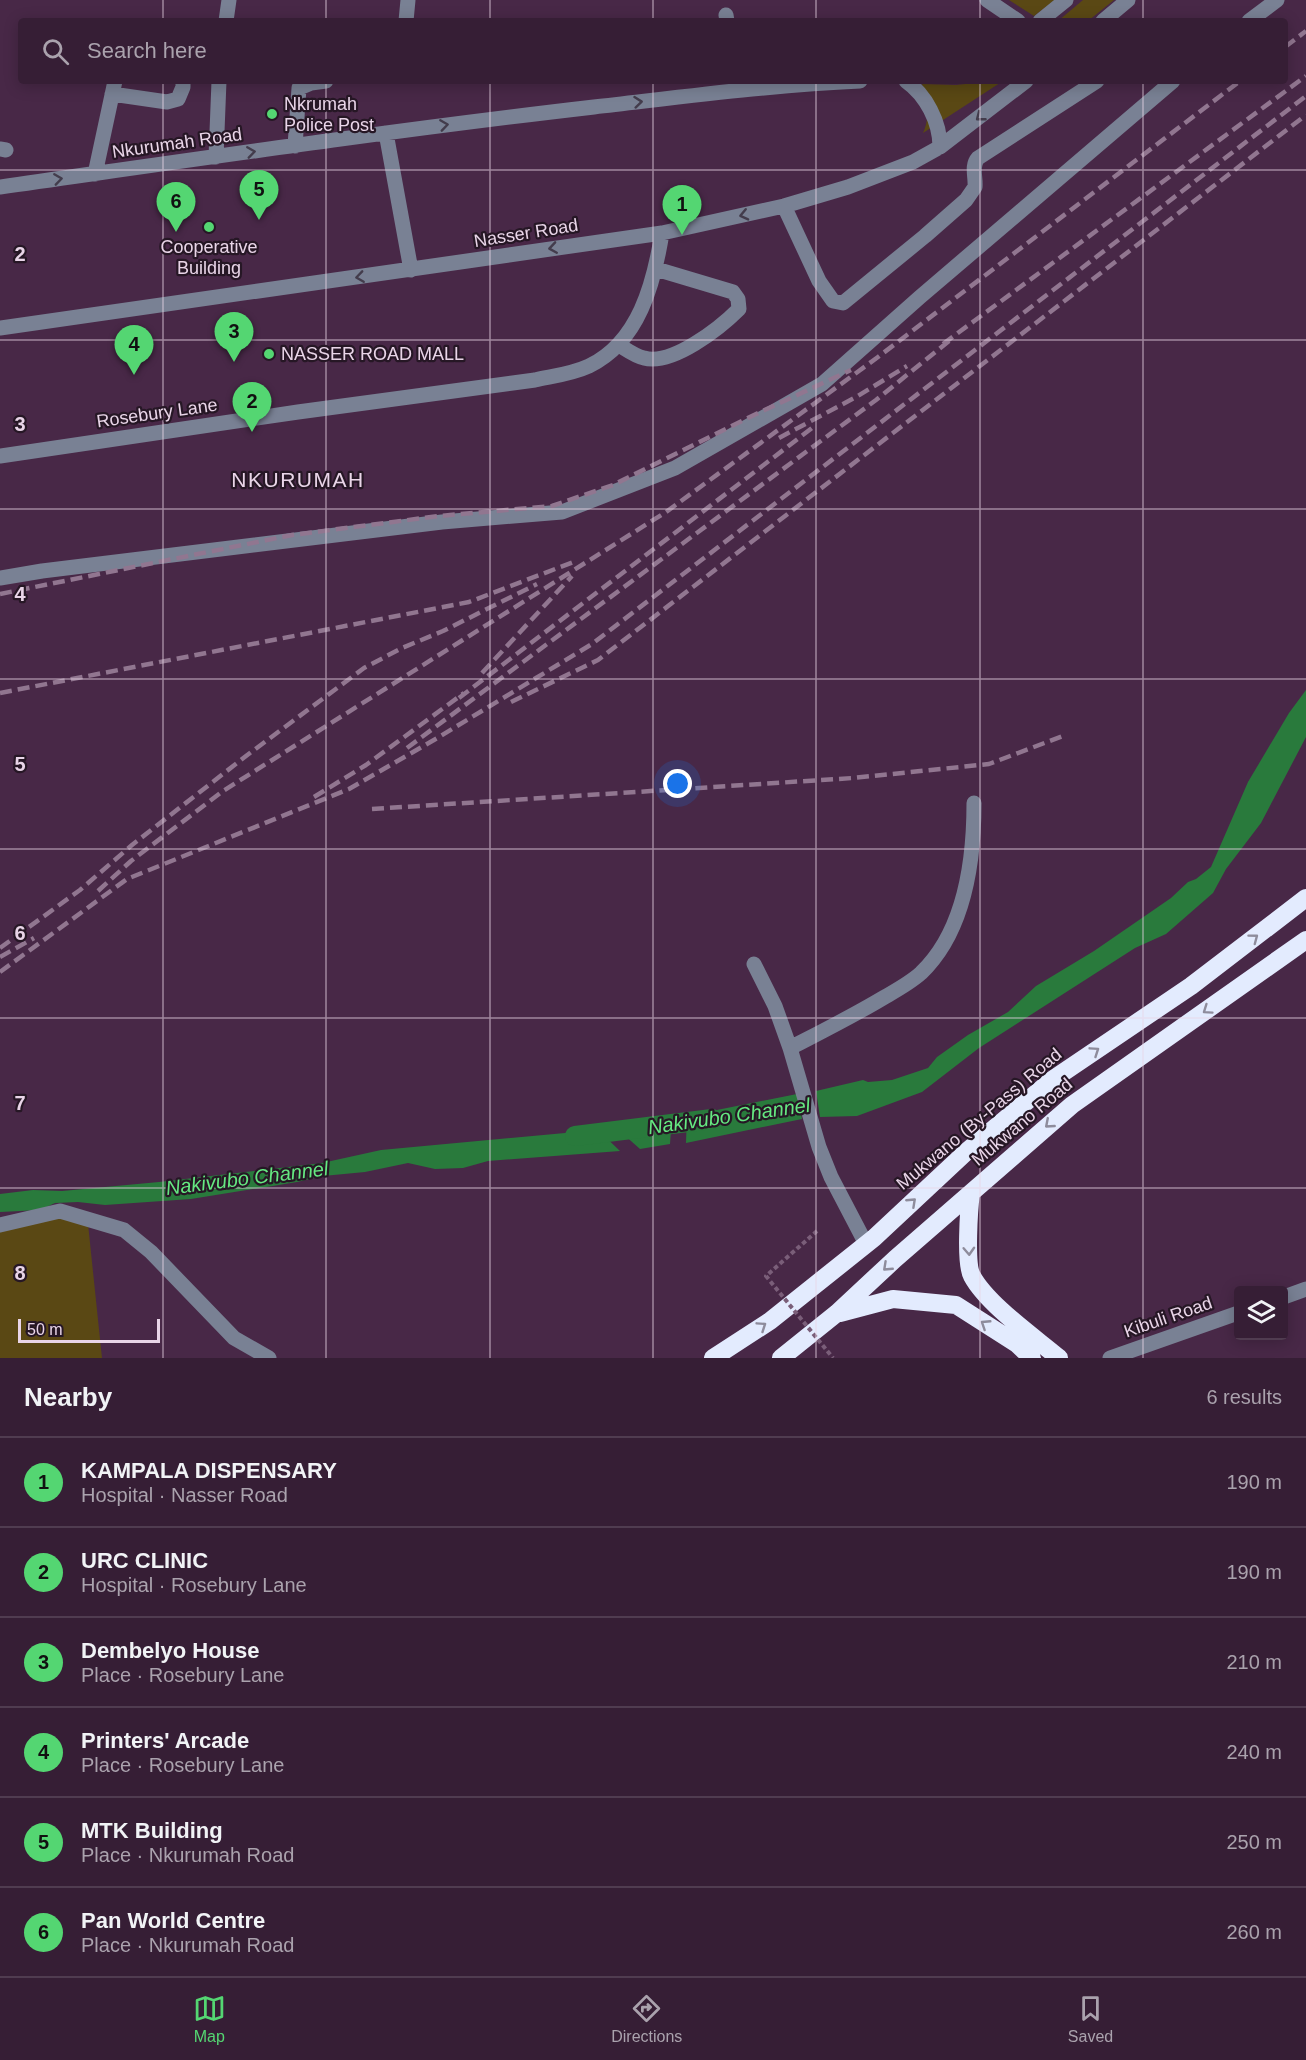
<!DOCTYPE html>
<html lang="en">
<head>
<meta charset="utf-8">
<style>
	body { margin:0; font-family:Helvetica,sans-serif; background:#412b41; color:#f1f3f6 }
	.controls { position:absolute; right:18px; bottom:18px; display:grid; overflow:hidden; border-radius:6px; box-shadow:0 3px 15px #0003 }
	.controls button { width:54px; height:54px; display:grid; place-items:center; padding:0; border:0; border-bottom:2px solid #503c50; background:#361e35; color:#f1f3f6; font:30px sans-serif }
	.scale { position:absolute; left:18px; bottom:15px; width:142px; box-sizing:border-box; padding-left:6px; border:3px solid #e9d5e8; border-top:0; font-size:16px; line-height:21px; white-space:nowrap; color:#e9d5e8; -webkit-text-stroke:4px #261725; paint-order:stroke }
	.you { position:absolute; left:678px; top:784px; width:21px; height:21px; margin:-15px; border:4px solid #fff; border-radius:50%; background:#1a73e8; box-shadow:0 0 0 9px #1a73e833 }
	.badge { display:grid; place-items:center; width:39px; height:39px; border-radius:50%; background:#54d672; color:#111; font-size:20px; font-weight:700 }
	.pin { position:absolute; translate:-50% -50px; filter:drop-shadow(0 2px 3px #0008) }
	.pin::after { content:''; position:absolute; top:32px; width:21px; height:18px; background:inherit; clip-path:polygon(0 0,100% 0,50% 100%) }
	.list { margin:0; padding:0; list-style:none }
	h2 { display:flex; justify-content:space-between; align-items:center; height:78px; margin:0; padding:0 24px; font-size:26px }
	h2 small { font-size:20px; font-weight:400; color:#aaa2ad }
	.list li { display:grid; grid-template-columns:39px 1fr auto; gap:18px; align-items:center; box-sizing:border-box; height:90px; padding:0 24px; border-top:2px solid #503c50 }
	.list b { display:block; font-size:22px; white-space:nowrap }
	.list p { margin:0; font-size:20px; white-space:nowrap; color:#aaa2ad }
	.list em { font-size:20px; font-style:normal; color:#aaa2ad }
	.icon { flex:none; width:33px; height:33px; fill:none; stroke:currentColor; stroke-width:2; stroke-linecap:round; stroke-linejoin:round }
	.map { position:relative; flex:none; width:1306px; height:1358px; overflow:hidden }
	.search { position:absolute; background:#361e35; box-shadow:0 3px 15px #0003; left:18px; right:18px; top:18px; height:66px; display:flex; align-items:center; gap:15px; box-sizing:border-box; padding:0 21px; border-radius:6px; color:#aaa2ad; font-size:22px }
	.sheet { height:618px; background:#361e35 }
	nav { display:flex; justify-content:space-around; align-items:center; box-sizing:border-box; height:84px; border-top:2px solid #503c50; background:#361e35; font-size:16px; color:#aaa2ad }
	nav a { display:grid; justify-items:center; gap:3px }
	nav .on { color:#54d672 }
	.map>svg:first-child { display:block }
</style>
</head>
<body>
<div class="map">
<svg width="1306" height="1358" viewBox="0 0 1306 1358">
	<rect width="100%" height="100%" fill="#482847"/>
	<path fill="#5a4814" d="M1009,0H1055L1034,16Z
		M1083,0H1114L1088,21H1058Z
		M993,81H1003L923,133C931,116 926,102 922,84L956,85Z
		M87,1214L102,1358H0V1223Z"/>
	<path fill="#297a3c" d="M1306,690V737L1261,823L1226,869L1213,893L1166,934L1135,948L979,1048L922,1092L857,1116L820,1117L816,1091L863,1080L868,1082L892,1080L928,1068L937,1057L968,1035L1008,1012L1036,986L1094,951L1171,898L1188,882L1196,879L1211,867L1248,782L1289,713Z
		M797,1094L802,1119L686,1143L687,1113L707,1112Z
		M672,1115L670,1144L640,1149L613,1125Z
		M596,1128L620,1151L488,1161L463,1168L435,1169L408,1163L365,1172L323,1176L297,1182L191,1199L105,1205L78,1202L55,1203L40,1210L0,1212V1194L33,1190L62,1191L159,1182L322,1163L381,1150L565,1133Z"/>
	<g fill="none" stroke-linecap="round" stroke-linejoin="round">
		<path stroke="#297a3c" stroke-width="20" d="M575,1136L712,1119"/>
		<path stroke="#798194" stroke-width="15" d="M987,0L1018,21
			M726,15L727,21
			M226,21L229,0
			M406,21L408,0
			M1040,21L1066,0
			M1103,21L1128,0
			M1249,21L1277,0
			M906,81C926,95 940,122 940,147
			M112,94L167,102L178,99L183,87V81
			M386,133L411,270
			M295,146L299,88L311,83L326,81
			M0,149L6,150
			M216,157L219,81
			M95,174L115,81
			M0,187C198,159 395,130 594,107C682,97 771,85 860,81
			M784,206L819,281L833,301L843,303L925,236L966,200L975,187C976,177 971,166 978,158L1097,81
			M0,328L662,233L784,206L848,187L913,162L940,147L1026,81
			M619,345C627,350 635,356 644,358C672,366 720,328 739,309L738,299L733,292L656,269
			M0,456L298,412L535,380C553,376 572,374 589,366C639,342 654,283 662,233
			M0,578L42,571L442,522L562,512L675,468L822,384L920,297L1173,81
			M754,964L775,1006L790,1048L819,1147L831,1177L866,1244
			M790,1048C821,1032 853,1016 883,998C895,991 910,983 921,973C965,931 974,862 974,803
			M0,1225L60,1211L124,1230L151,1252L234,1338L269,1358
			M1284,1297L1306,1289
			M1110,1358L1238,1313"/>
		<path stroke="#e3ebfe" stroke-width="18" d="M971,1193C969,1208 965,1264 972,1276C987,1304 1034,1337 1059,1358
			M840,1313L893,1299L956,1305L1017,1344L1032,1358
			M713,1358L770,1321L874,1238L965,1153L1052,1080L1191,986L1306,898
			M781,1358L837,1313L895,1259L1072,1105L1306,940"/>
		<path stroke="#917690" stroke-width="4.5" stroke-dasharray="12 6" stroke-linecap="butt" d="M1285,47L1306,31
			M943,344L1306,76
			M779,438L856,397L907,366
			M0,594L292,535L439,516L552,506L613,485L754,415L851,370
			M482,673L572,576
			M0,693L469,602L576,561
			M459,698L812,428
			M511,702L598,660L1306,115
			M407,748L876,400L949,341
			M314,797L366,765L464,693
			M372,809L853,778L989,764L1063,736
			M98,891L131,861L223,791L666,512L878,357L1240,81
			M0,948L80,890L132,845L246,756L364,668L402,648L443,631L537,584
			M0,957L34,938
			M0,972L127,879L349,789L439,737L592,644L1306,96"/>
		<path stroke="#7a5e79" stroke-width="4" stroke-dasharray="4.5 3" stroke-linecap="butt" d="M817,1231L766,1276L833,1358"/>
	</g>
	<defs><path id="oneway-chevron" d="M-2-3.5L2.5 0L-2 3.5" fill="none" stroke-width="1.6" stroke-linecap="round" stroke-linejoin="round" transform="scale(1.5)"/></defs>
	<g stroke="#433c4c">
		<use href="#oneway-chevron" transform="translate(638 102) rotate(-6)"/>
		<use href="#oneway-chevron" transform="translate(980 117) rotate(142)"/>
		<use href="#oneway-chevron" transform="translate(444 125) rotate(-8)"/>
		<use href="#oneway-chevron" transform="translate(251 152) rotate(-8)"/>
		<use href="#oneway-chevron" transform="translate(58 179) rotate(-8)"/>
		<use href="#oneway-chevron" transform="translate(744 215) rotate(167)"/>
		<use href="#oneway-chevron" transform="translate(553 248) rotate(171)"/>
		<use href="#oneway-chevron" transform="translate(360 277) rotate(172)"/>
	</g>
	<g stroke="#8e8c9c">
		<use href="#oneway-chevron" transform="translate(1254 938) rotate(-37)"/>
		<use href="#oneway-chevron" transform="translate(1207 1010) rotate(145)"/>
		<use href="#oneway-chevron" transform="translate(1095 1051) rotate(-34)"/>
		<use href="#oneway-chevron" transform="translate(1049 1124) rotate(139)"/>
		<use href="#oneway-chevron" transform="translate(912 1202) rotate(-43)"/>
		<use href="#oneway-chevron" transform="translate(969 1251) rotate(87)"/>
		<use href="#oneway-chevron" transform="translate(887 1267) rotate(137)"/>
		<use href="#oneway-chevron" transform="translate(985 1324) rotate(-147)"/>
		<use href="#oneway-chevron" transform="translate(762 1326) rotate(-34)"/>
	</g>
	<path fill="none" stroke="#e9d5e8" stroke-width="1.5" stroke-opacity="0.55" d="M163,0V21M326,0V21M490,0V21M653,0V21M816,0V21M980,0V21M1143,0V21M163,81V1358M326,81V1358M490,81V1358M653,81V1358M816,81V1358M980,81V1358M1143,81V1358M0,170H1306M0,340H1306M0,509H1306M0,679H1306M0,849H1306M0,1018H1306M0,1188H1306"/>
	<g fill="#54d672" stroke="#261725" stroke-width="2">
		<circle cx="272" cy="114" r="6"/>
		<circle cx="209" cy="227" r="6"/>
		<circle cx="269" cy="354" r="6"/>
	</g>
	<g text-anchor="middle" dominant-baseline="central" stroke-width="4.5" stroke-linejoin="round" paint-order="stroke">
		<g font-size="18" fill="#e9d5e8" stroke="#261725" text-anchor="start">
			<text x="284" y="104">Nkrumah<tspan x="284" dy="21">Police Post</tspan></text>
			<text x="209" y="247" text-anchor="middle">Cooperative<tspan x="209" dy="21">Building</tspan></text>
			<text x="281" y="354">NASSER ROAD MALL</text>
		</g>
		<g font-size="18" fill="#e9d5e8" stroke="#261725">
			<text transform="translate(177 143) rotate(-8)">Nkurumah Road</text>
			<text transform="translate(526 233) rotate(-9)">Nasser Road</text>
			<text transform="translate(157 413) rotate(-8)">Rosebury Lane</text>
			<text transform="translate(979 1119) rotate(-40)">Mukwano (By-Pass) Road</text>
			<text transform="translate(1022 1122) rotate(-40)">Mukwano Road</text>
			<text transform="translate(1168 1317) rotate(-19)">Kibuli Road</text>
		</g>
		<g font-size="20" font-style="italic" fill="#65e881" stroke="#261725">
			<text transform="translate(729 1116) rotate(-8)">Nakivubo Channel</text>
			<text transform="translate(247 1178) rotate(-7)">Nakivubo Channel</text>
		</g>
		<g font-size="21" letter-spacing="1.5" fill="#e9d5e8" stroke="#261725">
			<text x="298" y="479">NKURUMAH</text>
		</g>
	</g>
	<g font-size="20" text-anchor="middle" font-weight="bold" fill="#e9d5e8" stroke="#261725" stroke-width="4.5" stroke-linejoin="round" paint-order="stroke">
		<text x="20" y="261">2</text>
		<text x="20" y="431">3</text>
		<text x="20" y="601">4</text>
		<text x="20" y="771">5</text>
		<text x="20" y="940">6</text>
		<text x="20" y="1110">7</text>
		<text x="20" y="1280">8</text>
	</g>
</svg>
<div class="controls">
<button><svg class="icon" aria-label="layers" viewBox="0 0 24 24"><path d="M12 4l9 5-9 5-9-5zM3 14l9 5 9-5"/></svg></button>
</div>
<div class="scale">50 m</div>
<div class="you"></div>
<div class="pin badge" style="left:682px;top:235px">1</div>
<div class="pin badge" style="left:252px;top:432px">2</div>
<div class="pin badge" style="left:234px;top:362px">3</div>
<div class="pin badge" style="left:134px;top:375px">4</div>
<div class="pin badge" style="left:259px;top:220px">5</div>
<div class="pin badge" style="left:176px;top:232px">6</div>
<div class="search"><svg class="icon" aria-label="search" viewBox="0 0 24 24"><circle cx="10" cy="10" r="6"/><path d="M15 15l6 6"/></svg>Search here</div>
</div>
<section class="sheet">
<h2>Nearby<small>6 results</small></h2>
<ul class="list">
<li><span class="badge">1</span><div><b>KAMPALA DISPENSARY</b><p>Hospital · Nasser Road</p></div><em>190 m</em></li>
<li><span class="badge">2</span><div><b>URC CLINIC</b><p>Hospital · Rosebury Lane</p></div><em>190 m</em></li>
<li><span class="badge">3</span><div><b>Dembelyo House</b><p>Place · Rosebury Lane</p></div><em>210 m</em></li>
<li><span class="badge">4</span><div><b>Printers' Arcade</b><p>Place · Rosebury Lane</p></div><em>240 m</em></li>
<li><span class="badge">5</span><div><b>MTK Building</b><p>Place · Nkurumah Road</p></div><em>250 m</em></li>
<li><span class="badge">6</span><div><b>Pan World Centre</b><p>Place · Nkurumah Road</p></div><em>260 m</em></li>
</ul>
</section>
<nav>
<a class="on"><svg class="icon" aria-label="map" viewBox="0 0 24 24"><path d="M3 6l6-2 6 2 6-2v14l-6 2-6-2-6 2zM9 4v14M15 6v14"/></svg>Map</a>
<a><svg class="icon" aria-label="directions" viewBox="0 0 24 24"><path d="M12 3l9 9-9 9-9-9zM9 14v-3h6M13 9l2 2-2 2"/></svg>Directions</a>
<a><svg class="icon" aria-label="saved" viewBox="0 0 24 24"><path d="M7 4h10v16l-5-4-5 4z"/></svg>Saved</a>
</nav>
</body>
</html>
